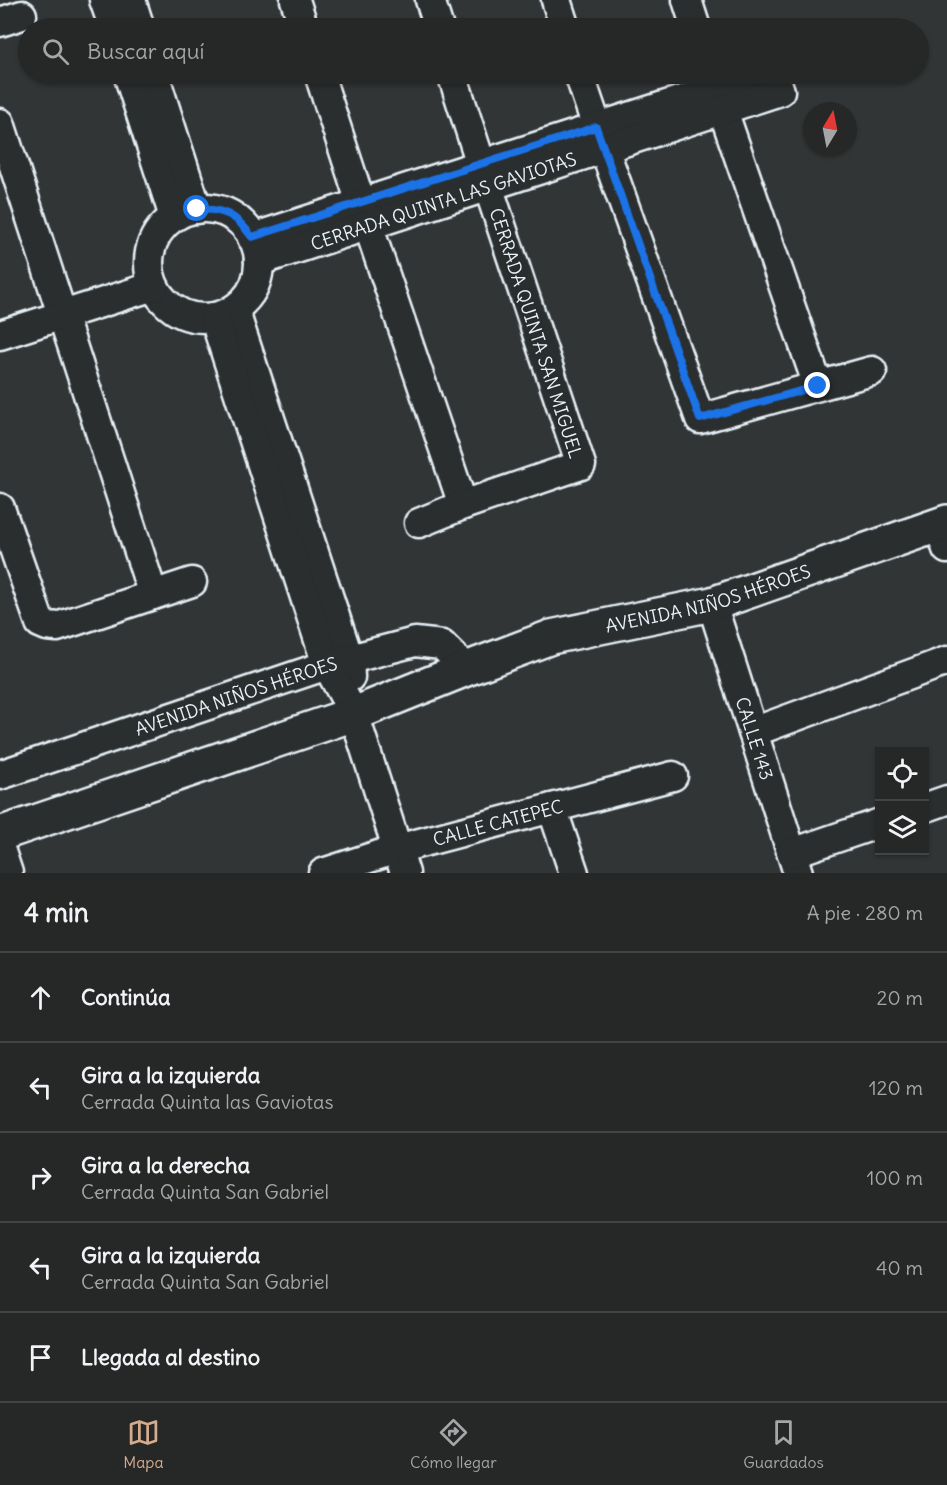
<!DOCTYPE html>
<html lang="es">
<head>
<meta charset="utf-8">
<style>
	body { margin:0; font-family:Delius,sans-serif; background:#2e3030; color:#f1f3f6 }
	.controls { position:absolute; right:18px; bottom:18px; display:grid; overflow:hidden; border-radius:0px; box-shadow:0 2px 4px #0004 }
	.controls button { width:54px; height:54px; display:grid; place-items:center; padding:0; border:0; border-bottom:2px solid #424445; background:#262828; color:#f1f3f6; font:30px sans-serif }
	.compass { position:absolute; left:803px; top:102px; width:54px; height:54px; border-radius:50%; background:#262828; box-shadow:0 2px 4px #0004; rotate:10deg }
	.stop { position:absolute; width:18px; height:18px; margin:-14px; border:4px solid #1a73e8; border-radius:50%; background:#fff }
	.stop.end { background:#1a73e8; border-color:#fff; box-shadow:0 2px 6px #0008 }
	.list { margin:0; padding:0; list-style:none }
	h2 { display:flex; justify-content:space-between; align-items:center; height:78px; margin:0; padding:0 24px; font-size:26px }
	h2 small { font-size:20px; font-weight:400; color:#a4a6a8 }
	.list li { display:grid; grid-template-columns:39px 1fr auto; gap:18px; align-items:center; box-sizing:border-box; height:90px; padding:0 24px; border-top:2px solid #424445 }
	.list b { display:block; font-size:22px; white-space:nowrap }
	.list p { margin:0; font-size:20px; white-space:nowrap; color:#a4a6a8 }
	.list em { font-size:20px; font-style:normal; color:#a4a6a8 }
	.icon { flex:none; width:33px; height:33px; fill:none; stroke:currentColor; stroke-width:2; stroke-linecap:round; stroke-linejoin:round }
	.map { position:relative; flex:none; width:947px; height:873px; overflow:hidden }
	.search { position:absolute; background:#262828; box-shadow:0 2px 4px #0004; left:18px; right:18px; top:18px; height:66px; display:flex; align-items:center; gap:15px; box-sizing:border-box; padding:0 21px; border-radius:33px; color:#a4a6a8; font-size:22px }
	.sheet { height:528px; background:#262828 }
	nav { display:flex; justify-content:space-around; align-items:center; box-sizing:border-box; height:84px; border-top:2px solid #424445; background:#262828; font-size:16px; color:#a4a6a8 }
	nav a { display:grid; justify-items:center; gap:3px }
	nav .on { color:#d6ab8b }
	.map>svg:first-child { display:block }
</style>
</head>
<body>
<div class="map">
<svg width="947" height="873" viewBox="0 0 947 873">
	<rect width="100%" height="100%" fill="#323536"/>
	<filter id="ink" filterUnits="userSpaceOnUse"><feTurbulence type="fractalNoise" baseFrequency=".0167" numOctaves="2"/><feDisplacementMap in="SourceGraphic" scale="12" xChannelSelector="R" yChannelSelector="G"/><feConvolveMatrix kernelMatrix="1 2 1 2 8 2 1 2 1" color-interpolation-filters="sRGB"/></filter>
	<g filter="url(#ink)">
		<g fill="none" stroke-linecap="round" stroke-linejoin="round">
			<defs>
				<g id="minor">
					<path d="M104,0L114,28"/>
					<path d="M131,0L140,28"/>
					<path d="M295,0L304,28"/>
					<path d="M430,0L439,28"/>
					<path d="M556,0L565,28"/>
					<path d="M687,0L696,28"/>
					<path d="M0,22L22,15"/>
					<path d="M128,74L174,217"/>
					<path d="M154,74L197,209"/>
					<path d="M319,74L368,225L463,505"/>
					<path d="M579,74L610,165L700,419L872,371"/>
					<path d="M717,93L818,386"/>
					<path d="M0,123L153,595"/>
					<circle cx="204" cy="263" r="55"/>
					<path d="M252,238L763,74"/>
					<path id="s1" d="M259,261L780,91L774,74"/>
					<path d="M234,309L349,659L350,677"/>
					<path d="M214,317L327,665L354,714L405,873"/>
					<path d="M0,335L154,286"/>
					<path d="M0,508L40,623L47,626L57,627L192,582"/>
					<path d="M419,523L463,505L581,465L488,186L452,74"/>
					<path d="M939,525L947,549"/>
					<path id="s2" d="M712,604L798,873"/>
					<path d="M753,732L947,661"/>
					<path id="s3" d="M0,775L327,665L415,642L442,645L466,669"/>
					<path d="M552,808L574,873"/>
					<path d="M924,808L947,800"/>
					<path d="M0,849L8,873"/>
					<path d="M792,853L880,823"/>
					<path id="s4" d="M323,873L397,849L673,776"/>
				</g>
				<g id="major">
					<path id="s5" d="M0,834L354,714L466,669L551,637L712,604L947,522"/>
				</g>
			</defs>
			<use href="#minor" stroke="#e8f1f8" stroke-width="33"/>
			<use href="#major" stroke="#e8f1f8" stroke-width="38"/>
			<use href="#minor" stroke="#2a2d2e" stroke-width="28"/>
			<use href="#major" stroke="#2a2d2e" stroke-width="33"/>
		</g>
	</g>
	<g fill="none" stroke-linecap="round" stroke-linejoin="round" filter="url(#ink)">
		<path stroke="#1a73e8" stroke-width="8" d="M197,209C225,209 236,215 252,237L596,127L700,419L818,386"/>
	</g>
	<g text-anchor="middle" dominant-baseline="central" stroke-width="4.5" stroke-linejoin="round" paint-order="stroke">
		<g font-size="18" fill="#e8f1f8" stroke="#2a2d2e">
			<text stroke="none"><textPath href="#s1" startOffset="194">CERRADA QUINTA LAS GAVIOTAS</textPath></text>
			<text transform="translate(536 333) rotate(72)">CERRADA QUINTA SAN MIGUEL</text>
			<text stroke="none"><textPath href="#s5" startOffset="747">AVENIDA NIÑOS HÉROES</textPath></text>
			<text stroke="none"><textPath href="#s3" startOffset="249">AVENIDA NIÑOS HÉROES</textPath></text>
			<text stroke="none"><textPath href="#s2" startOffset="141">CALLE 143</textPath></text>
			<text stroke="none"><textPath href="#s4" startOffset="182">CALLE CATEPEC</textPath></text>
		</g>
	</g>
</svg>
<div class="controls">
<button><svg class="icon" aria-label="locate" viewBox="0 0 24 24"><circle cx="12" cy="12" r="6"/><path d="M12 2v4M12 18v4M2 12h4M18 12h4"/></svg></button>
<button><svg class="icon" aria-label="layers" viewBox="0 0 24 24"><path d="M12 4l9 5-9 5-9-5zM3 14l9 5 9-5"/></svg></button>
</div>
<svg class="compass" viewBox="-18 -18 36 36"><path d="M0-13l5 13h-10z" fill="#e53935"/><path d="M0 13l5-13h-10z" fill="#a4a6a8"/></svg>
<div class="stop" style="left:197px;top:209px"></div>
<div class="stop end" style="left:818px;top:386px"></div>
<div class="search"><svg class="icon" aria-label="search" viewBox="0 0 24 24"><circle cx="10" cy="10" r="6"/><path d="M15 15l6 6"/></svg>Buscar aquí</div>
</div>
<section class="sheet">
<h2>4 min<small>A pie · 280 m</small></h2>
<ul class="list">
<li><svg class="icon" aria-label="ahead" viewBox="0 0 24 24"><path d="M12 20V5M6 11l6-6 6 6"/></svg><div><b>Continúa</b></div><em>20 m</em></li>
<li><svg class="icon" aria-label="left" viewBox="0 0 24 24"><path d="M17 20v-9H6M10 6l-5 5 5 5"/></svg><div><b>Gira a la izquierda</b><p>Cerrada Quinta las Gaviotas</p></div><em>120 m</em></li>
<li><svg class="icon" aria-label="right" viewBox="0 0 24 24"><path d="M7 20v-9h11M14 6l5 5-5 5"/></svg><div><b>Gira a la derecha</b><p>Cerrada Quinta San Gabriel</p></div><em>100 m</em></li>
<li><svg class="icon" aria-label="left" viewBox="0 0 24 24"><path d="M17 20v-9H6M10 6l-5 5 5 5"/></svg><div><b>Gira a la izquierda</b><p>Cerrada Quinta San Gabriel</p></div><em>40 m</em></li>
<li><svg class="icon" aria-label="arrive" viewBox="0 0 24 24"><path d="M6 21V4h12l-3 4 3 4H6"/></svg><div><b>Llegada al destino</b></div></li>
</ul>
</section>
<nav>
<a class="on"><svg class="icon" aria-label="map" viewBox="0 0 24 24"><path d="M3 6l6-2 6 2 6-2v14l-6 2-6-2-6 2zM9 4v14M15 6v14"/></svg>Mapa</a>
<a><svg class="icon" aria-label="directions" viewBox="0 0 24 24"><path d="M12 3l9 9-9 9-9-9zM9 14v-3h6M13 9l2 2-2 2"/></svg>Cómo llegar</a>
<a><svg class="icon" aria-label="saved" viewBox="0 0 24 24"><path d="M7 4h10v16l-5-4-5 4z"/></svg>Guardados</a>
</nav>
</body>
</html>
